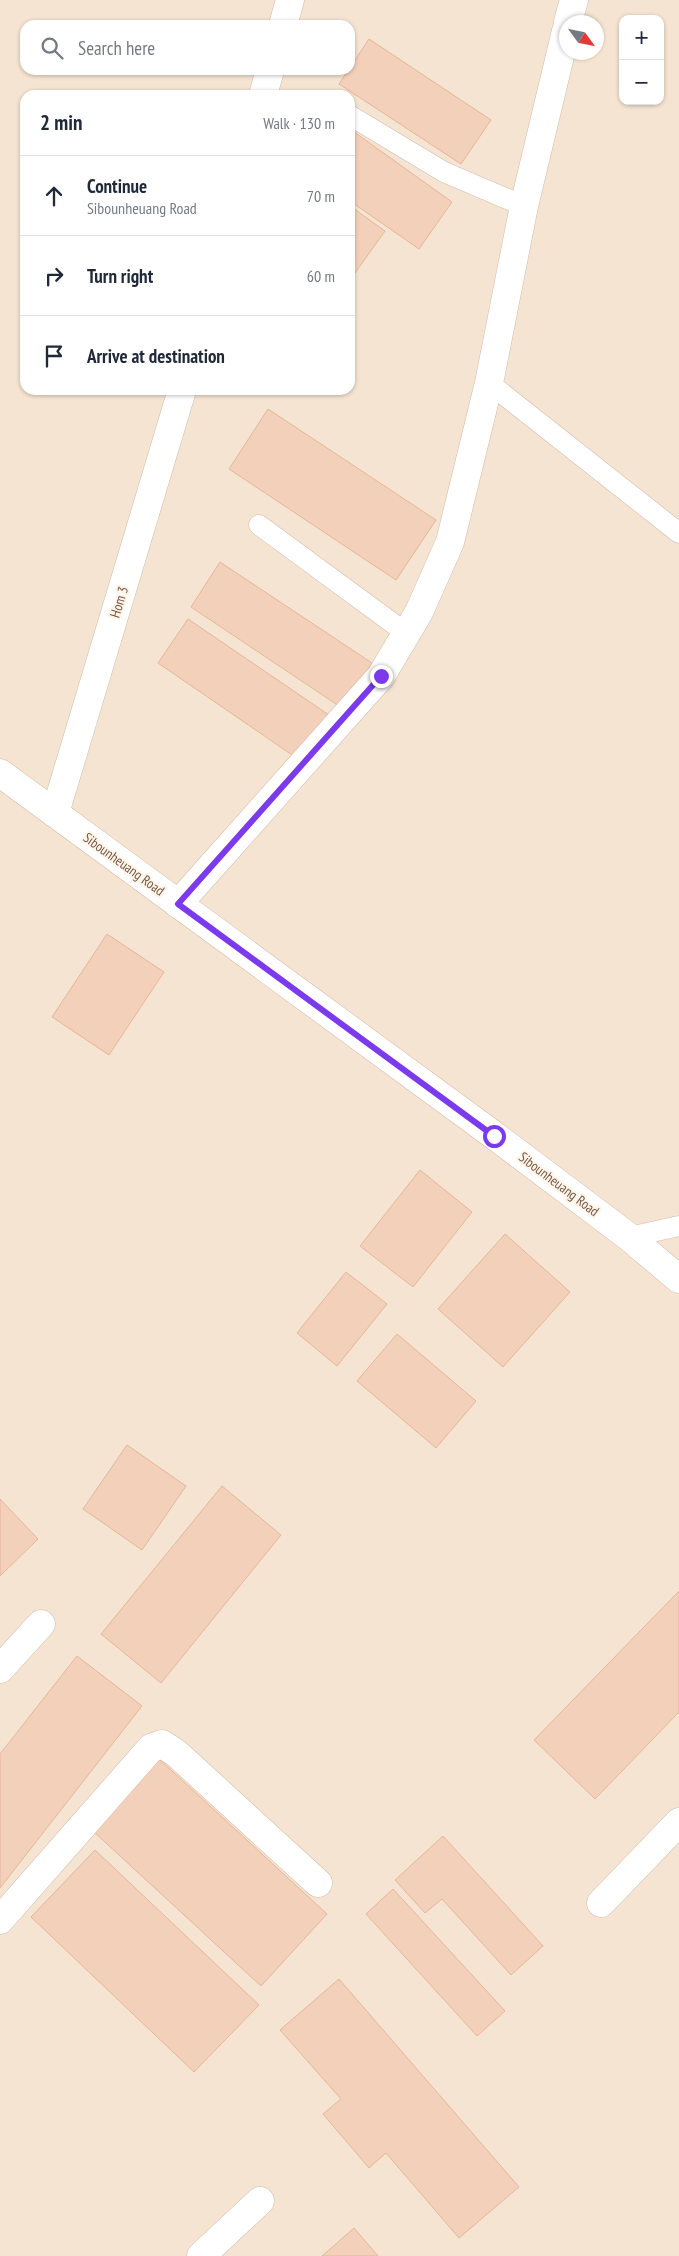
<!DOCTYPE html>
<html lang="en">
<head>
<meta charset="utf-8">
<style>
	body { margin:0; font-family:"PT Sans Narrow",sans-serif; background:#f2f2f3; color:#1f2937 }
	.controls { position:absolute; right:15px; top:15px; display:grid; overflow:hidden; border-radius:10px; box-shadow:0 1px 4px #0004 }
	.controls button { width:45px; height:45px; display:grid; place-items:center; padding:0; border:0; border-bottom:1px solid #e0e1e3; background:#fff; color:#1f2937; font:25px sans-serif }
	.compass { position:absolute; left:559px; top:15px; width:45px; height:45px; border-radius:50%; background:#fff; box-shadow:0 1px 4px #0004; rotate:123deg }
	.stop { position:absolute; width:15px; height:15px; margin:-11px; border:4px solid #7c3aed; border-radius:50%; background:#fff }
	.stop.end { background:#7c3aed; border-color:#fff; box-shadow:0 1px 5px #0008 }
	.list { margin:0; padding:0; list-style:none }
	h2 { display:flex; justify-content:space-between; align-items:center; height:65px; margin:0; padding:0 20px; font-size:21px }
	h2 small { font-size:16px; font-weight:400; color:#747a83 }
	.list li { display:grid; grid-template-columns:32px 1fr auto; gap:15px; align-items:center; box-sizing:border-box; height:80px; padding:0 20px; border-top:1px solid #e0e1e3 }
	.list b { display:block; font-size:19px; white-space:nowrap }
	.list p { margin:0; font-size:16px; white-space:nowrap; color:#747a83 }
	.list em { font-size:16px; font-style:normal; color:#747a83 }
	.icon { flex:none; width:28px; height:28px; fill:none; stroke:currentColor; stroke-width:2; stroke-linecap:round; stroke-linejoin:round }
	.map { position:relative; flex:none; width:679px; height:2256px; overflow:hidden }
	.search { position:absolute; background:#fff; box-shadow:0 1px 4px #0004; left:20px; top:20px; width:335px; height:55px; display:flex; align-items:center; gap:12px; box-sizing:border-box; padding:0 18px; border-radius:15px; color:#747a83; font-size:19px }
	.panel { position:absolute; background:#fff; box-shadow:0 1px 4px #0004; left:20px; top:90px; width:335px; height:305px; border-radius:15px }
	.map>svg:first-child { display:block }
</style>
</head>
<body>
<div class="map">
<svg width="679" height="2256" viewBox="0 0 679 2256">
	<rect width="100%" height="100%" fill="#fdf3e3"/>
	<path fill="#f5e4d1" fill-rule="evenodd" d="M0,0H679V2256H0ZM623,19H660V101H623ZM566,22H596V52H566ZM25,25H350V70H25ZM25,95H350V390H25Z"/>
	<path fill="#f3d0ba" stroke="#e6b69a" d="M369,39L491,120L461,164L339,84Z
		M350,129L452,202L419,249L350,201Z
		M350,206L385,231L355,273L350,270Z
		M268,409L436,520L396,580L229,469Z
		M220,562L372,663L342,708L191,607Z
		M188,619L329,715L298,759L158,663Z
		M107,934L164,972L109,1055L52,1017Z
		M420,1170L472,1212L413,1287L360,1246Z
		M505,1234L570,1292L503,1367L438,1309Z
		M346,1272L387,1304L337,1366L297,1333Z
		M397,1334L476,1401L436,1448L357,1381Z
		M127,1445L186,1486L142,1550L83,1509Z
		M222,1486L281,1535L161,1683L101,1634Z
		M0,1499L38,1539L0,1576Z
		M679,1591V1712L595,1799L534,1740Z
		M77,1656L142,1706L0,1888V1754Z
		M159,1759L327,1914L261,1986L93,1831Z
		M443,1836L543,1946L511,1975L442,1899L425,1913L395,1880Z
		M95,1850L259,2005L194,2072L31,1917Z
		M393,1889L505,2011L477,2036L366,1914Z
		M339,1979L519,2187L459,2238L386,2153L369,2168L323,2114L341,2099L280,2030Z
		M354,2228L378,2256H322Z"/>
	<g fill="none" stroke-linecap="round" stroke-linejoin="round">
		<defs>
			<path id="lane" d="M351,116L444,172L524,206
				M489,383L679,533
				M259,525L406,633
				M629,1237L679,1226"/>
			<path id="street" d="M568,22L574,0
				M283,25L290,0
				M263,95L270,70
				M55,813L182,390
				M178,904L381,676L419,612L450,542L489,383L524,206L566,31
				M0,1669L41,1624
				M601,1903L679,1822
				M0,1920L151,1748L162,1744L176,1753L318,1883
				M201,2256L260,2201"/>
			<path id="secondary" d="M0,773L495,1136L629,1237L679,1279"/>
		</defs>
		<use href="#lane" stroke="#d1bcac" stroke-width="21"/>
		<use href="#street" stroke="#d1bcac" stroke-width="29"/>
		<use href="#secondary" stroke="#d4bca9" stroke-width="29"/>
		<use href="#lane" stroke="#fff" stroke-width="20"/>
		<use href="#street" stroke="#fff" stroke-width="28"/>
		<use href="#secondary" stroke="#fff" stroke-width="28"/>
	</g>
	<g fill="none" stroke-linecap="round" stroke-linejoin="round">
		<path stroke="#7c3aed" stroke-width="6" d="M381,676L178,904L494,1136"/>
	</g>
	<g text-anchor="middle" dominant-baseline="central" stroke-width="4.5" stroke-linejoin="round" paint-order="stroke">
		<g font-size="14" fill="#765848" stroke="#fff6ea">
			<text transform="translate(119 602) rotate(-73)">Hom 3</text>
			<text transform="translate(124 864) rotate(36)">Sibounheuang Road</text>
			<text transform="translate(559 1184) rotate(37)">Sibounheuang Road</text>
		</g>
	</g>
</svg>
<div class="controls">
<button>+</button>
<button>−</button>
</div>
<svg class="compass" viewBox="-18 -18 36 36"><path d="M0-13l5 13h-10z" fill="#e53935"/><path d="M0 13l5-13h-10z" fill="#747a83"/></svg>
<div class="stop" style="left:494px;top:1136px"></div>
<div class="stop end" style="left:381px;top:676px"></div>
<div class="search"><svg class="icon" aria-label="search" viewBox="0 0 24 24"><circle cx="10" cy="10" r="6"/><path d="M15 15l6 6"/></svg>Search here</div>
<section class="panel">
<h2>2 min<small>Walk · 130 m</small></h2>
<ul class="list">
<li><svg class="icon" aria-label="ahead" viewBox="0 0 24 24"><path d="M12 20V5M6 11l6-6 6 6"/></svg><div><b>Continue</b><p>Sibounheuang Road</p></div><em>70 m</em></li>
<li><svg class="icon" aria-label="right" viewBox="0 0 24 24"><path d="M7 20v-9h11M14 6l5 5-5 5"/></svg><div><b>Turn right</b></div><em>60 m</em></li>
<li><svg class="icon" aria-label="arrive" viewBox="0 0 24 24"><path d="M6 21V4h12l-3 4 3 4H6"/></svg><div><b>Arrive at destination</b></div></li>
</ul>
</section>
</div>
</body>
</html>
